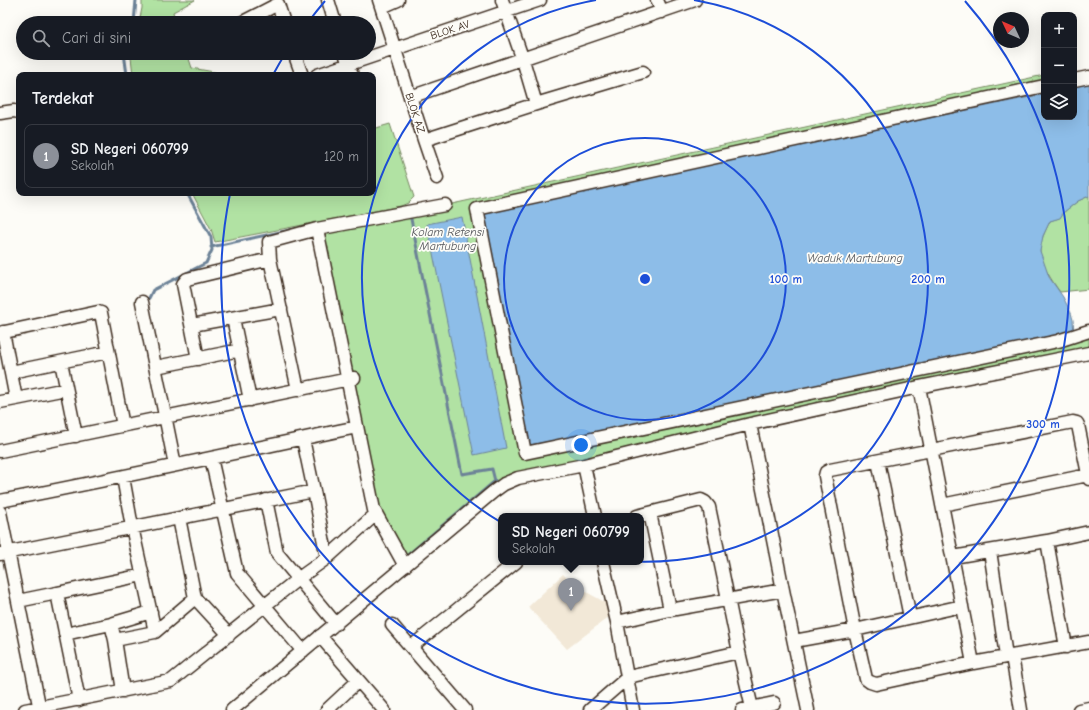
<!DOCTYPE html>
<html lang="id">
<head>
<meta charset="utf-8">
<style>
	body { margin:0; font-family:"Comic Neue",sans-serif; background:#20242c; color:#f1f3f6 }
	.controls { position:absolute; right:12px; top:12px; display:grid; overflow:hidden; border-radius:8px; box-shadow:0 4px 16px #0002 }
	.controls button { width:36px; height:36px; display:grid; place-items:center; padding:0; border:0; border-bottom:1px solid #363941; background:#171b24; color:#f1f3f6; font:20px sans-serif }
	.compass { position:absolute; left:993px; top:12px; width:36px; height:36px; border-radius:50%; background:#171b24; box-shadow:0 4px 16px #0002; rotate:314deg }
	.you { position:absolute; left:581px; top:445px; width:14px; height:14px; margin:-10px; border:3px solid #fff; border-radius:50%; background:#1a73e8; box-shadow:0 0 0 6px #1a73e833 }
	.badge { display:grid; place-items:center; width:26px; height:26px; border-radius:50%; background:#8c9099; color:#fff; font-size:13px; font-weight:700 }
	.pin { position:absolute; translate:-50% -33px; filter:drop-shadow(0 1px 2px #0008) }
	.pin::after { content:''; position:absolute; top:21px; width:14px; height:12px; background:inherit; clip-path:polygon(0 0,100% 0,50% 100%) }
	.popup { position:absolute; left:498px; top:513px; width:146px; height:52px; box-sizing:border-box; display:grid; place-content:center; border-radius:8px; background:#171b24; filter:drop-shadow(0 1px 3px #0005); font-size:13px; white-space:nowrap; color:#9ea1a6 }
	.popup b { font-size:15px; color:#f1f3f6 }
	.popup::after { content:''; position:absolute; left:50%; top:100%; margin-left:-8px; border:8px solid transparent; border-top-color:#171b24 }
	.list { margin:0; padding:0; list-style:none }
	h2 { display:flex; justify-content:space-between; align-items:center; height:52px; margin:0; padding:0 16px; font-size:17px }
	h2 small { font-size:13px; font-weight:400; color:#9ea1a6 }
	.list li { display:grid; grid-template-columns:26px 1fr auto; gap:12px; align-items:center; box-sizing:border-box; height:64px; margin:0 8px 8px; padding:0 8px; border:1px solid #363941; border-radius:8px }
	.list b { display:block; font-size:15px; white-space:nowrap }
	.list p { margin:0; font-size:13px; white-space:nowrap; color:#9ea1a6 }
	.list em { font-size:13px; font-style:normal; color:#9ea1a6 }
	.icon { flex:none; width:22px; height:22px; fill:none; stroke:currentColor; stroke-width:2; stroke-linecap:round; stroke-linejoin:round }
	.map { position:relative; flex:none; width:1089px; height:710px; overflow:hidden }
	.search { position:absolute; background:#171b24; box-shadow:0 4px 16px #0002; left:16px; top:16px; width:360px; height:44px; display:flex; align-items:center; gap:10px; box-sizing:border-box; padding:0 14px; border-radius:22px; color:#9ea1a6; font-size:15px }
	.panel { position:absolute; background:#171b24; box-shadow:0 4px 16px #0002; left:16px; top:72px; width:360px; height:124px; border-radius:8px }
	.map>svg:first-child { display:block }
</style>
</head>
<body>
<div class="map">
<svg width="1089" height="710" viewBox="0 0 1089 710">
	<rect width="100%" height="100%" fill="#fdfcf7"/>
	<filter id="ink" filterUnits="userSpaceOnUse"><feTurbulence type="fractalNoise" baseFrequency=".025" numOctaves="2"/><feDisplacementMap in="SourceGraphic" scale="8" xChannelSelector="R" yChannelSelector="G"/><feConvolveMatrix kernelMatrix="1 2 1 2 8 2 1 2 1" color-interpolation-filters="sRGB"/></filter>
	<g filter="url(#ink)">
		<path fill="#f2e8d7" d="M563,574L574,585L608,604L610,616L567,649L528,607Z"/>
		<path fill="#b1e2a3" stroke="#768660" d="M142,0H195L173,12L176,23H139L142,8Z
			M132,53H187L192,68L230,75H133L131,57Z
			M1044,75V91L483,212L530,445L1039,344L1089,331V350L502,480L401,565L373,518L319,233Z
			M390,124L414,197L408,203L401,206L215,242L211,229L192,193H373V129Z
			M1089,196V289L1060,292C1052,281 1042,266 1040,252C1039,242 1046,230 1050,221L1059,218L1064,212L1078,201Z"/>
		<path fill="#8dbde8" stroke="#6c8297" d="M1089,83V196L1078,201L1064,212L1060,218L1050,221L1043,236L1040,251L1049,277L1063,297L1071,313L1073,320L1074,334L662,420L530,445L483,212L1044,94V117H1074V87Z
			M462,217L506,448L474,455L427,224Z"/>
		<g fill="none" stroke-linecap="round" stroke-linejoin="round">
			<path stroke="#6c8297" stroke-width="3" d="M134,23L136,0
				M124,53L127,75
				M211,247L304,227
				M149,298L153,290L206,263L212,250L211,237L187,193
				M403,559L495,481L492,469L462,474L410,214"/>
			<defs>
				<path id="minor" d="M328,0L335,23
					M379,0L424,140L437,178
					M502,0L523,60L536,104
					M657,0L662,12
					M382,7L398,0
					M241,23L278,4L284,23
					M294,53L302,75
					M345,53L352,75
					M317,75L540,0
					M1074,80L1089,77
					M1044,86L477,209L525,453L1058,341L1089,331
					M410,97L695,0
					M0,113L14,111L19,112
					M424,140L536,104L643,72
					M317,229L374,510L405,566
					M142,302L175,465
					M233,318L250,400
					M192,325L281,309
					M0,333L98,312L101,313L123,426
					M198,359L183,284L187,279L270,259
					M61,362L76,436
					M156,367L240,350
					M11,372L108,352
					M919,387L973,663
					M298,390L270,259L269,242L317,229L445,205
					M16,399L66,389
					M0,402L16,399L3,332
					M750,424L783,590L808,710
					M303,439L314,491
					M0,451L354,378
					M211,458L237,573L303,651
					M878,461L910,617
					M584,465L595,516
					M123,477L132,527L155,632L195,598
					M1089,479L1078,425L1077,423L1073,422L830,470L826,472L825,476L855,630L866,679L870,682L876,684L973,663L1089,642
					M266,500L277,553L336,624
					M0,501C119,478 238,452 357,427
					M942,505L1088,475
					M0,512L40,710
					M650,513L670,610
					M637,516L701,500L705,502L709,507L739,652L752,708
					M179,518L195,598L229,635
					M1047,541L1066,647
					M990,551L1006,656
					M0,554L314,491L327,558
					M953,557L1047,541L1089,532
					M603,562L617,622L633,710
					M57,593L143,575
					M18,601L57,593L79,700
					M617,622L670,610L783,590
					M392,625L465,710
					M65,634L111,624
					M320,636L384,710
					M115,640L155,632
					M794,641L855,630L962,606
					M411,647L516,562
					M1012,656L1021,710
					M123,691L115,640L111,624L151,612
					M25,710L171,681L299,578L327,558L376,514
					M232,710L493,492L504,484L518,478L584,465L750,424L919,387L1089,353
					M327,710L358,681
					M590,710L628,677L739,652
					M742,710L774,703
					M1079,710L1089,708"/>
			</defs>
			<use href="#minor" stroke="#3b2a1e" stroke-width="15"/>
			<use href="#minor" stroke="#fdfcf7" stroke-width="12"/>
		</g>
	</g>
	<g fill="none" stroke="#1d4ed8" stroke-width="2">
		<circle cx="645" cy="279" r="141"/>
		<path d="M694 0A283 283 0 1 1 596 0"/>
		<path d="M274 73A424 424 0 0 1 285 54M309 21A424 424 0 0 1 325 1M965 1A424 424 0 1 1 230 194"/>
	</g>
	<g text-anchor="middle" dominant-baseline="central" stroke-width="3.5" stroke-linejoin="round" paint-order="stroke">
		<g font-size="11" fill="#3b2a1e" stroke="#fdfcf7">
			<text transform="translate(450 30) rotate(-18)">BLOK AV</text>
			<text transform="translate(415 113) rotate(72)">BLOK AZ</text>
		</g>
		<g font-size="12" font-style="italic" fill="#54565b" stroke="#fdfcf7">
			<text x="448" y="232">Kolam Retensi<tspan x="448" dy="14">Martubung</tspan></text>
			<text x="855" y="258">Waduk Martubung</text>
		</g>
	</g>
	<circle cx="645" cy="279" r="6" fill="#1d4ed8" stroke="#fdfcf7" stroke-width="2"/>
	<g font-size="12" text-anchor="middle" font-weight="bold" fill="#1d4ed8" stroke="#fdfcf7" stroke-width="3.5" stroke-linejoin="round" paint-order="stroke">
		<text x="786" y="283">100 m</text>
		<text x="928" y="283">200 m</text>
		<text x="1043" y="428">300 m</text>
	</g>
</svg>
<div class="controls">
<button>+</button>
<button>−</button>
<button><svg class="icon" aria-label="layers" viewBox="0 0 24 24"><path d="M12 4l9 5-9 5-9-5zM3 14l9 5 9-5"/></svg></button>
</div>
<svg class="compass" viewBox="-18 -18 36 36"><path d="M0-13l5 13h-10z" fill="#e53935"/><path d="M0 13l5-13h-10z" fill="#9ea1a6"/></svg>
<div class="you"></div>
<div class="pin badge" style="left:571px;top:611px">1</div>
<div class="popup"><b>SD Negeri 060799</b>Sekolah</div>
<div class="search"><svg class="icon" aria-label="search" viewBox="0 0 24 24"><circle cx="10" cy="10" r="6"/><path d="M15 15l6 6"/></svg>Cari di sini</div>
<section class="panel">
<h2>Terdekat<small></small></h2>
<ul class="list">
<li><span class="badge">1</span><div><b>SD Negeri 060799</b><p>Sekolah</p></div><em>120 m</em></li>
</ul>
</section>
</div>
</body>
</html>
